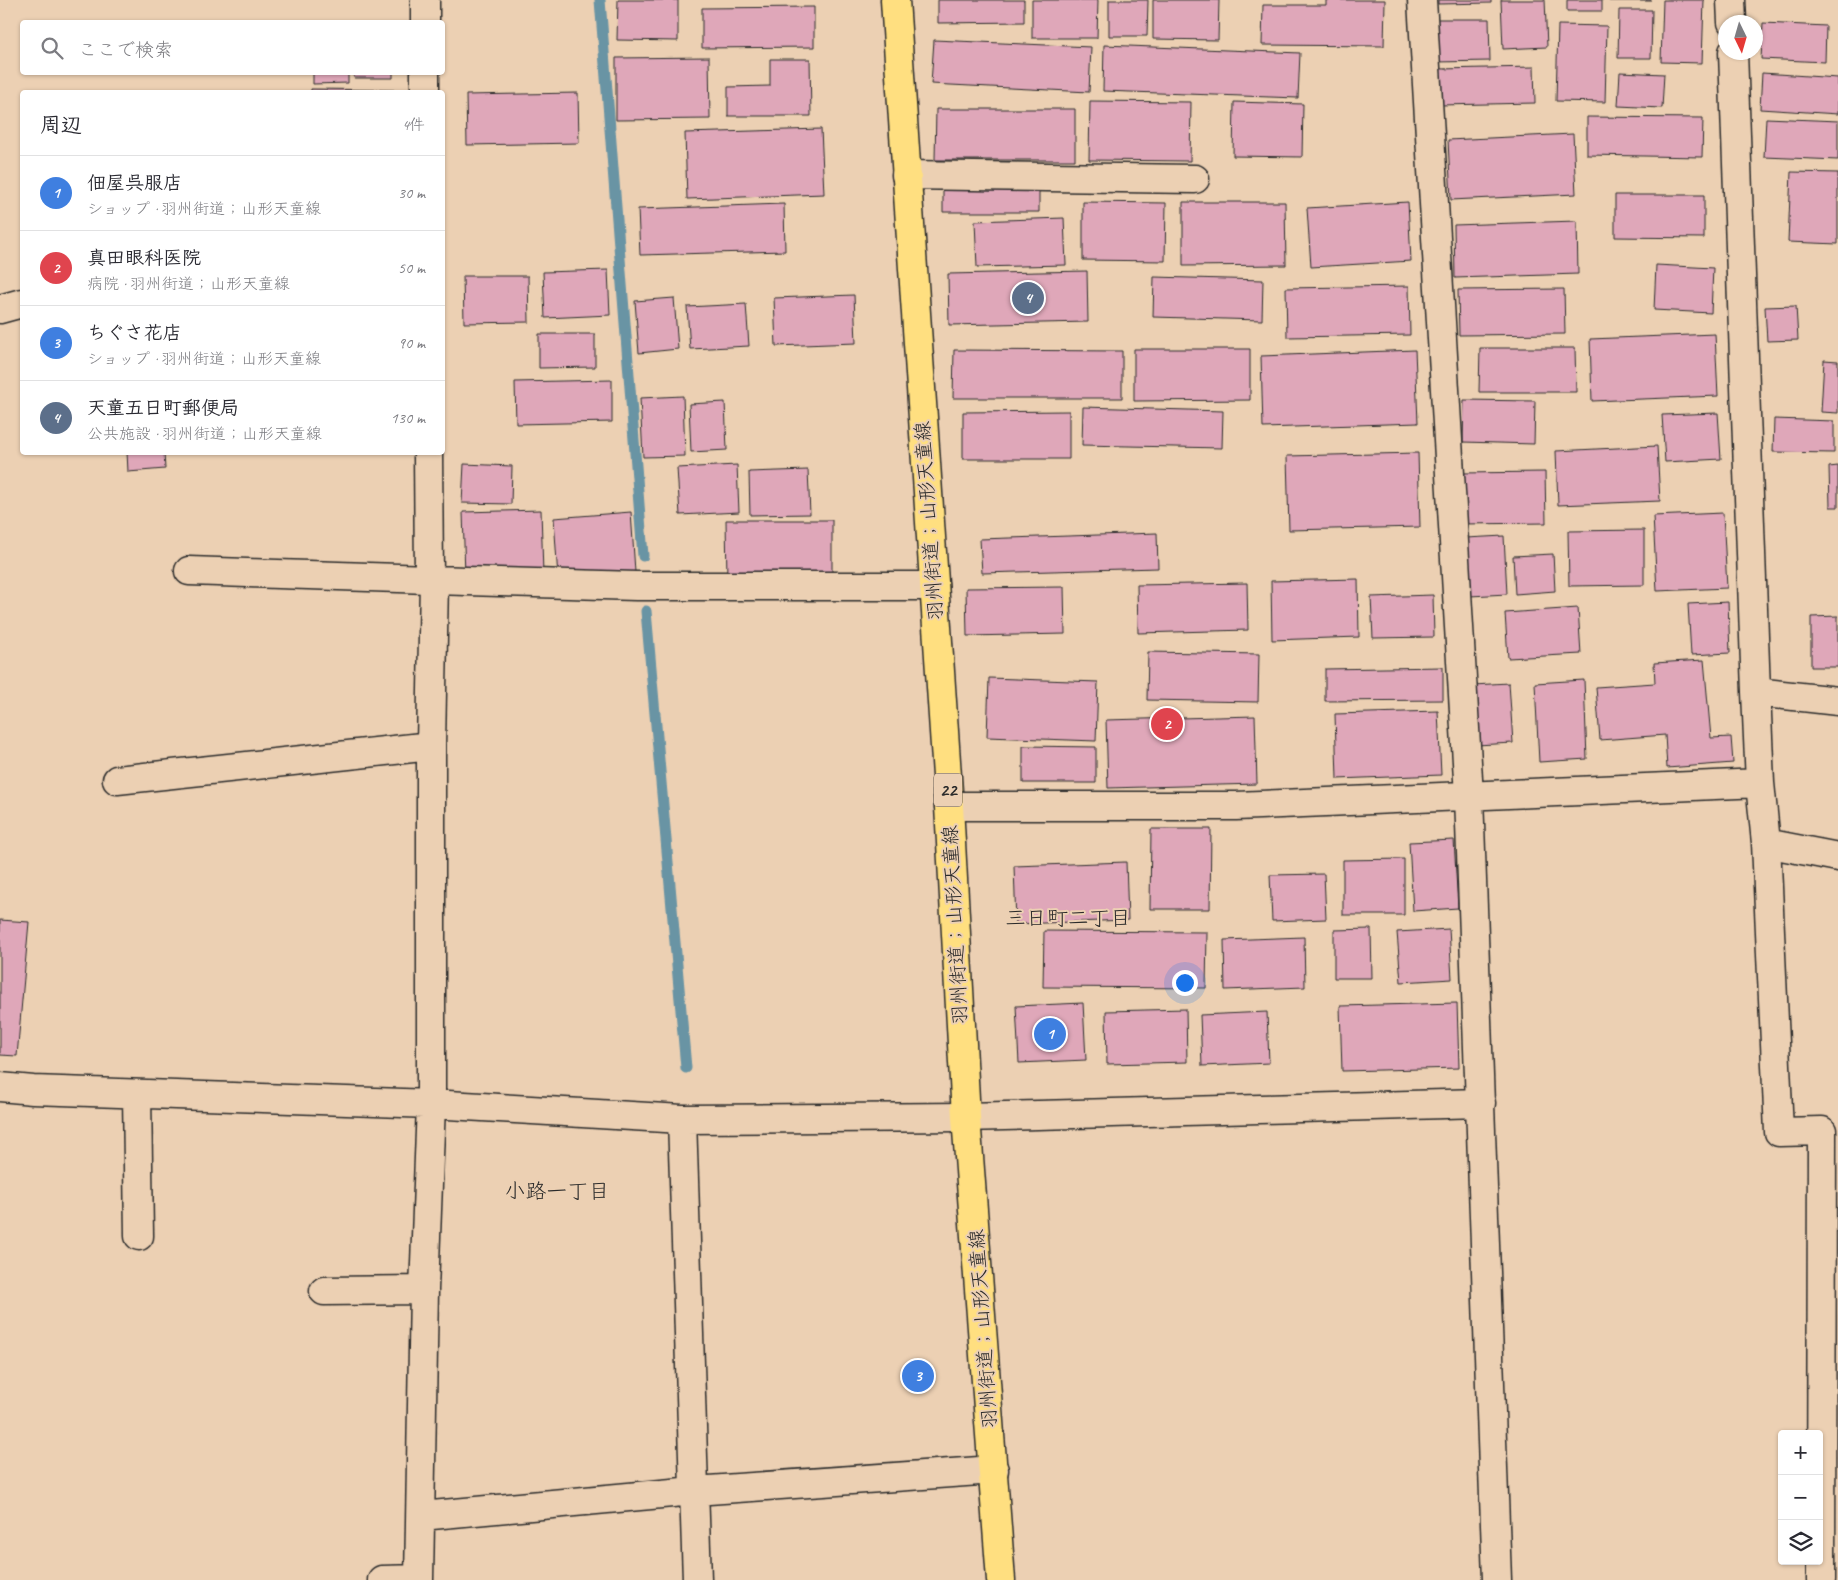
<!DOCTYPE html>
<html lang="ja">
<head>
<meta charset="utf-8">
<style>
	body { margin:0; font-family:Caveat,"Klee One",sans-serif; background:#f7f7f7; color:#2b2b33 }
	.controls { position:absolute; right:15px; bottom:15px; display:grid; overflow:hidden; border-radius:5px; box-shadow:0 1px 4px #0004 }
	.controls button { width:45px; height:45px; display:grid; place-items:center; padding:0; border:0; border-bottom:1px solid #e1e1e2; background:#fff; color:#2b2b33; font:25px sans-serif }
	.compass { position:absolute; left:1718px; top:15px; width:45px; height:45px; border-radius:50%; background:#fff; box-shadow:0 1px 4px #0004; rotate:175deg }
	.you { position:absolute; left:1184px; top:982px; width:18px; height:18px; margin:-12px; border:4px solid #fff; border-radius:50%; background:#1a73e8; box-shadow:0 0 0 8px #1a73e833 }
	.badge { display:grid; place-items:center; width:32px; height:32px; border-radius:50%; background:#1a73e8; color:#fff; font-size:16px; font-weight:700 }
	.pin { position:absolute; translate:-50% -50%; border:2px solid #fff; box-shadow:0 1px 5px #0006 }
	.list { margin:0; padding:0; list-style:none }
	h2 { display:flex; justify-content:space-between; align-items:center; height:65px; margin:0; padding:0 20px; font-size:21px }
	h2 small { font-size:16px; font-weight:400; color:#7c7c81 }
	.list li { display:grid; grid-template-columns:32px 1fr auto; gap:15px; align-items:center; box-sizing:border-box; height:75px; padding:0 20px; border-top:1px solid #e1e1e2 }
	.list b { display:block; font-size:19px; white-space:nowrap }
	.list p { margin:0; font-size:16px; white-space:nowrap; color:#7c7c81 }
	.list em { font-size:16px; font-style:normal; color:#7c7c81 }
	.icon { flex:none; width:28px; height:28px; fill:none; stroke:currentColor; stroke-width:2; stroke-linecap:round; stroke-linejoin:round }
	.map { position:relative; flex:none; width:1838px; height:1580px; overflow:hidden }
	.search { position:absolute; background:#fff; box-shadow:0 1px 4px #0004; left:20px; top:20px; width:425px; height:55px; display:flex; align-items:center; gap:12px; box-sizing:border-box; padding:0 18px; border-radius:5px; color:#7c7c81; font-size:19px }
	.panel { position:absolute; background:#fff; box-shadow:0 1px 4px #0004; left:20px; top:90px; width:425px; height:365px; border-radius:5px }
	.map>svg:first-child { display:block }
</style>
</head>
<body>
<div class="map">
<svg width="1838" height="1580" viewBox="0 0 1838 1580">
	<rect width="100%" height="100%" fill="#ecd0b3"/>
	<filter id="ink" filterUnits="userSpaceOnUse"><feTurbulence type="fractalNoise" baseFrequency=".02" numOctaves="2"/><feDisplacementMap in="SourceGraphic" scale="10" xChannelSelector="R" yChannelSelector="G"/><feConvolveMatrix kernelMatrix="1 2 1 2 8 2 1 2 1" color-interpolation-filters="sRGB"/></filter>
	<g filter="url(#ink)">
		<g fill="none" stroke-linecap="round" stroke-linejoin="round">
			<path stroke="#6994a4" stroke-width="11" d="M600,0L643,556
				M646,611L686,1068"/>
		</g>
		<path fill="#dfa7b9" stroke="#2b2b2b" d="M618,0H678V41L617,40Z
			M938,0H1024V22L938,23Z
			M1032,0H1098L1097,38H1032Z
			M1109,0H1148L1147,36H1109Z
			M1153,0H1219L1218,40L1153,39Z
			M1326,0H1385L1384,46L1262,45L1263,5H1326Z
			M1438,0H1491V3L1438,4Z
			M1501,0H1545L1547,47L1503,49Z
			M1567,0H1602V11H1567Z
			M1609,0H1651V1H1609Z
			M1663,0H1704L1702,63L1661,62Z
			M814,7V47L702,48V8Z
			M1619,10H1652L1651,58H1618Z
			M1436,19H1489L1490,61L1436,62Z
			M1763,23L1826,26L1825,62L1761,59Z
			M1558,25L1607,26L1605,102L1556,101Z
			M934,40L1091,47L1089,92L931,84Z
			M1104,45L1300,53L1298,98L1103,91Z
			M709,57L710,119L616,120V58Z
			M770,59H810L811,116H728V87L770,86Z
			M1534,67L1535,103L1440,105V69Z
			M313,72H348V83L313,84Z
			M354,72H393V78H354Z
			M1620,72L1664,74L1662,108L1618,106Z
			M1762,73L1838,78V114L1760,109Z
			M311,89L394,90V92H311Z
			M578,93L579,143L467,145L466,95Z
			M1090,101L1191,102L1190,161L1089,160Z
			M1234,102L1303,104L1302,157L1233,156Z
			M936,109H1075V160H935Z
			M1587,117L1703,118L1702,157L1587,155Z
			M1766,118L1838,121V160L1764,157Z
			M821,129L824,194L687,199L685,133Z
			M1573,134L1576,194L1451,200L1448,140Z
			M1791,172L1838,173V244L1788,242Z
			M943,185H1039V212H943Z
			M1615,195H1704V238L1615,237Z
			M1083,202L1166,203L1165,261L1083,260Z
			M1183,202H1285L1286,265L1183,266Z
			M1408,202L1411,261L1311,267L1307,208Z
			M784,204L785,251L640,255L638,209Z
			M1064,218L1066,265L977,267L975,221Z
			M1577,221L1578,274L1455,278L1454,225Z
			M1656,265L1713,268L1711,313L1654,310Z
			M608,270L610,315L545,318L543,272Z
			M1087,271L1088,322L949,325L948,274Z
			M463,276H528L529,322L464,323Z
			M1154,277L1263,280L1262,320L1153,317Z
			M1409,286L1410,335L1287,337L1286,288Z
			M1564,289L1565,334L1459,335L1458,290Z
			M854,295L856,343L776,346L774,298Z
			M674,298L678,349L639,353L635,301Z
			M746,304L749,346L690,349L687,307Z
			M1796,306L1798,340L1767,341L1765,307Z
			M539,334H595V367L539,368Z
			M1715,334L1718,396L1592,401L1590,339Z
			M1480,348H1575L1576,392H1479Z
			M1134,349H1250V400L1134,401Z
			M954,350L1122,351V398H953Z
			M1415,350L1418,423L1263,428L1261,356Z
			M1824,360L1838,361V413L1821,412Z
			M612,380V422L516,424L515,382Z
			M683,396L685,456L643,457L640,398Z
			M1464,400L1535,401L1534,444L1463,442Z
			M725,402L727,450L691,452L689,404Z
			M1083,407L1223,411L1222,448L1082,445Z
			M1069,411V459H963V412Z
			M1718,413L1721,459L1665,462L1662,415Z
			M1774,419L1834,421V453L1773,452Z
			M1657,446L1660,501L1558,505L1556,451Z
			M127,452H164L165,469L128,472Z
			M1418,453L1420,527L1289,530L1287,456Z
			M464,464L512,466L511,504L462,503Z
			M737,465L739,512L680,515L677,468Z
			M1838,466V507H1830L1829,467Z
			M808,470L810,514L750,515L749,472Z
			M1545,472L1546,523L1462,524V473Z
			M541,510L543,574L465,576L463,512Z
			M631,512L635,572L558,578L554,518Z
			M1723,513L1727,588L1657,591L1653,516Z
			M726,520H832V577L727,578Z
			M1644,530V585L1569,586L1568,531Z
			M1157,533L1158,568L982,573L980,539Z
			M1504,536L1507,594L1470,596L1466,538Z
			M1553,554L1555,591L1515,594L1513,556Z
			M1358,579L1359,637L1272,640L1271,581Z
			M1247,583L1248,630L1138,633L1137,585Z
			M1064,587L1065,634L967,636L966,588Z
			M1433,595L1434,637L1373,638L1371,597Z
			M1728,602L1730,653L1691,655L1688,604Z
			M1578,608L1581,654L1508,658L1505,613Z
			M1838,616V667H1811V617Z
			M1148,652L1259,654L1258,702L1147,700Z
			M1704,660L1711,738L1731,737L1733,763L1667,768L1665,735L1600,740L1596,687L1655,683L1654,663Z
			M1443,667V700L1325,701V669Z
			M989,678L1098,682L1096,741L987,737Z
			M1584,680L1587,759L1539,762L1535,683Z
			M1509,683L1513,743L1476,745L1473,685Z
			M1438,711L1441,775L1337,779L1335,714Z
			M1255,716L1257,784L1108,788L1106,720Z
			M1023,746L1096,747V783H1023Z
			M1151,829H1211L1210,909H1150Z
			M1454,840L1458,908L1413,911L1409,842Z
			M1404,859V915H1343V860Z
			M1126,862L1128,920L1016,924L1014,866Z
			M1324,874L1326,919L1272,921L1270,875Z
			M0,920L29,922L17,1056L0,1055Z
			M1371,929L1372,978H1334V930Z
			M1449,929L1452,979L1401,982L1397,932Z
			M1044,931L1207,932L1206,988L1043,987Z
			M1304,937L1305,987L1225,990L1224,940Z
			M1083,1003L1086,1060L1019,1063L1016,1006Z
			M1457,1003L1459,1068L1342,1071L1340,1006Z
			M1186,1009L1187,1062L1107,1064L1106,1011Z
			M1267,1012L1269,1063L1202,1066L1200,1015Z"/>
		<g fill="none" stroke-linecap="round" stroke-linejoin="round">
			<defs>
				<path id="minor" d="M1422,0L1469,796L1497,1580
					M1731,0L1732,22
					M425,22V0
					M1733,52L1756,692L1760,783L1766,843L1779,1132L1822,1131L1821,1580
					M425,92V72
					M906,175L1195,179
					M0,309L22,303
					M189,571L429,579
					M434,580L636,586H934
					M1756,692L1838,701
					M117,780L431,746
					M949,806H1236L1760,783
					M1766,843L1838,857
					M0,1087L33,1090L431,1104L682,1119L966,1117L1481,1103
					M137,1094L139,1236
					M682,1119L697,1580
					M324,1291L424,1290
					M421,1516L694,1491L994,1470
					M382,1580L419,1579
					M419,1580L424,1290L431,1104V746L434,580L429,579L428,452"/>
				<path id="major" d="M895,0L949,806L966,1117L1001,1580"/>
			</defs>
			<use href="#minor" stroke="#2b2b2b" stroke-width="31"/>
			<use href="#major" stroke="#2b2b2b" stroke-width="31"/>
			<use href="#minor" stroke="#ecd0b3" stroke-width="28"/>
			<use href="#major" stroke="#ffdf80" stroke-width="28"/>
		</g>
	</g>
	<g text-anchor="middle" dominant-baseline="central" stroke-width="4" stroke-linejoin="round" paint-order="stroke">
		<rect fill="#ecd0b3" stroke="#655c54" stroke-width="1" x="934" y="773.5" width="28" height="33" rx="4"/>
		<g font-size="19" font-weight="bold" fill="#2b2b2b">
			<text x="948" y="790">22</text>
		</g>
		<g font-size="20" fill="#2b2b2b" stroke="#ecd0b3">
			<text transform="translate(929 521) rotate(-94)">羽州街道；山形天童線</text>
			<text transform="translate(955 925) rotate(-93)">羽州街道；山形天童線</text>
			<text transform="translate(983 1329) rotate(-94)">羽州街道；山形天童線</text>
		</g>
		<g font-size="21" fill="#2b2b2b" stroke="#ecd0b3">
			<text x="1068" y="918">三日町二丁目</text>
			<text x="557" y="1191">小路一丁目</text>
		</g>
	</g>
</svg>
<div class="controls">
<button>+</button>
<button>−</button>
<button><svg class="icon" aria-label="layers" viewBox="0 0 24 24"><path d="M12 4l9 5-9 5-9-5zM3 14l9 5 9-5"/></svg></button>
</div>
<svg class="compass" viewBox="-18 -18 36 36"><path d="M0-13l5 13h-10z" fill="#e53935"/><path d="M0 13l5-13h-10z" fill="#7c7c81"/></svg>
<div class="you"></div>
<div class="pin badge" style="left:1050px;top:1034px;background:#3f7fe0">1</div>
<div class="pin badge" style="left:1167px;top:724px;background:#e0444e">2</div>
<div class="pin badge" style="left:918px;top:1376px;background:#3f7fe0">3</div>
<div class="pin badge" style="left:1028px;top:298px;background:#5c6f8a">4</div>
<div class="search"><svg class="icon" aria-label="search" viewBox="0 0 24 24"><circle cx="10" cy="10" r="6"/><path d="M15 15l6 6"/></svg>ここで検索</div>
<section class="panel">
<h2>周辺<small>4件</small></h2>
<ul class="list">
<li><span class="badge" style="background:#3f7fe0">1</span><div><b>佃屋呉服店</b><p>ショップ · 羽州街道；山形天童線</p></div><em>30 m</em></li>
<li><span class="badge" style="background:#e0444e">2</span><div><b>真田眼科医院</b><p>病院 · 羽州街道；山形天童線</p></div><em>50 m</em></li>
<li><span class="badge" style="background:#3f7fe0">3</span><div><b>ちぐさ花店</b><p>ショップ · 羽州街道；山形天童線</p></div><em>90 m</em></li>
<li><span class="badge" style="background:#5c6f8a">4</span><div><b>天童五日町郵便局</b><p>公共施設 · 羽州街道；山形天童線</p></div><em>130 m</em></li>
</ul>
</section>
</div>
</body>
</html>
